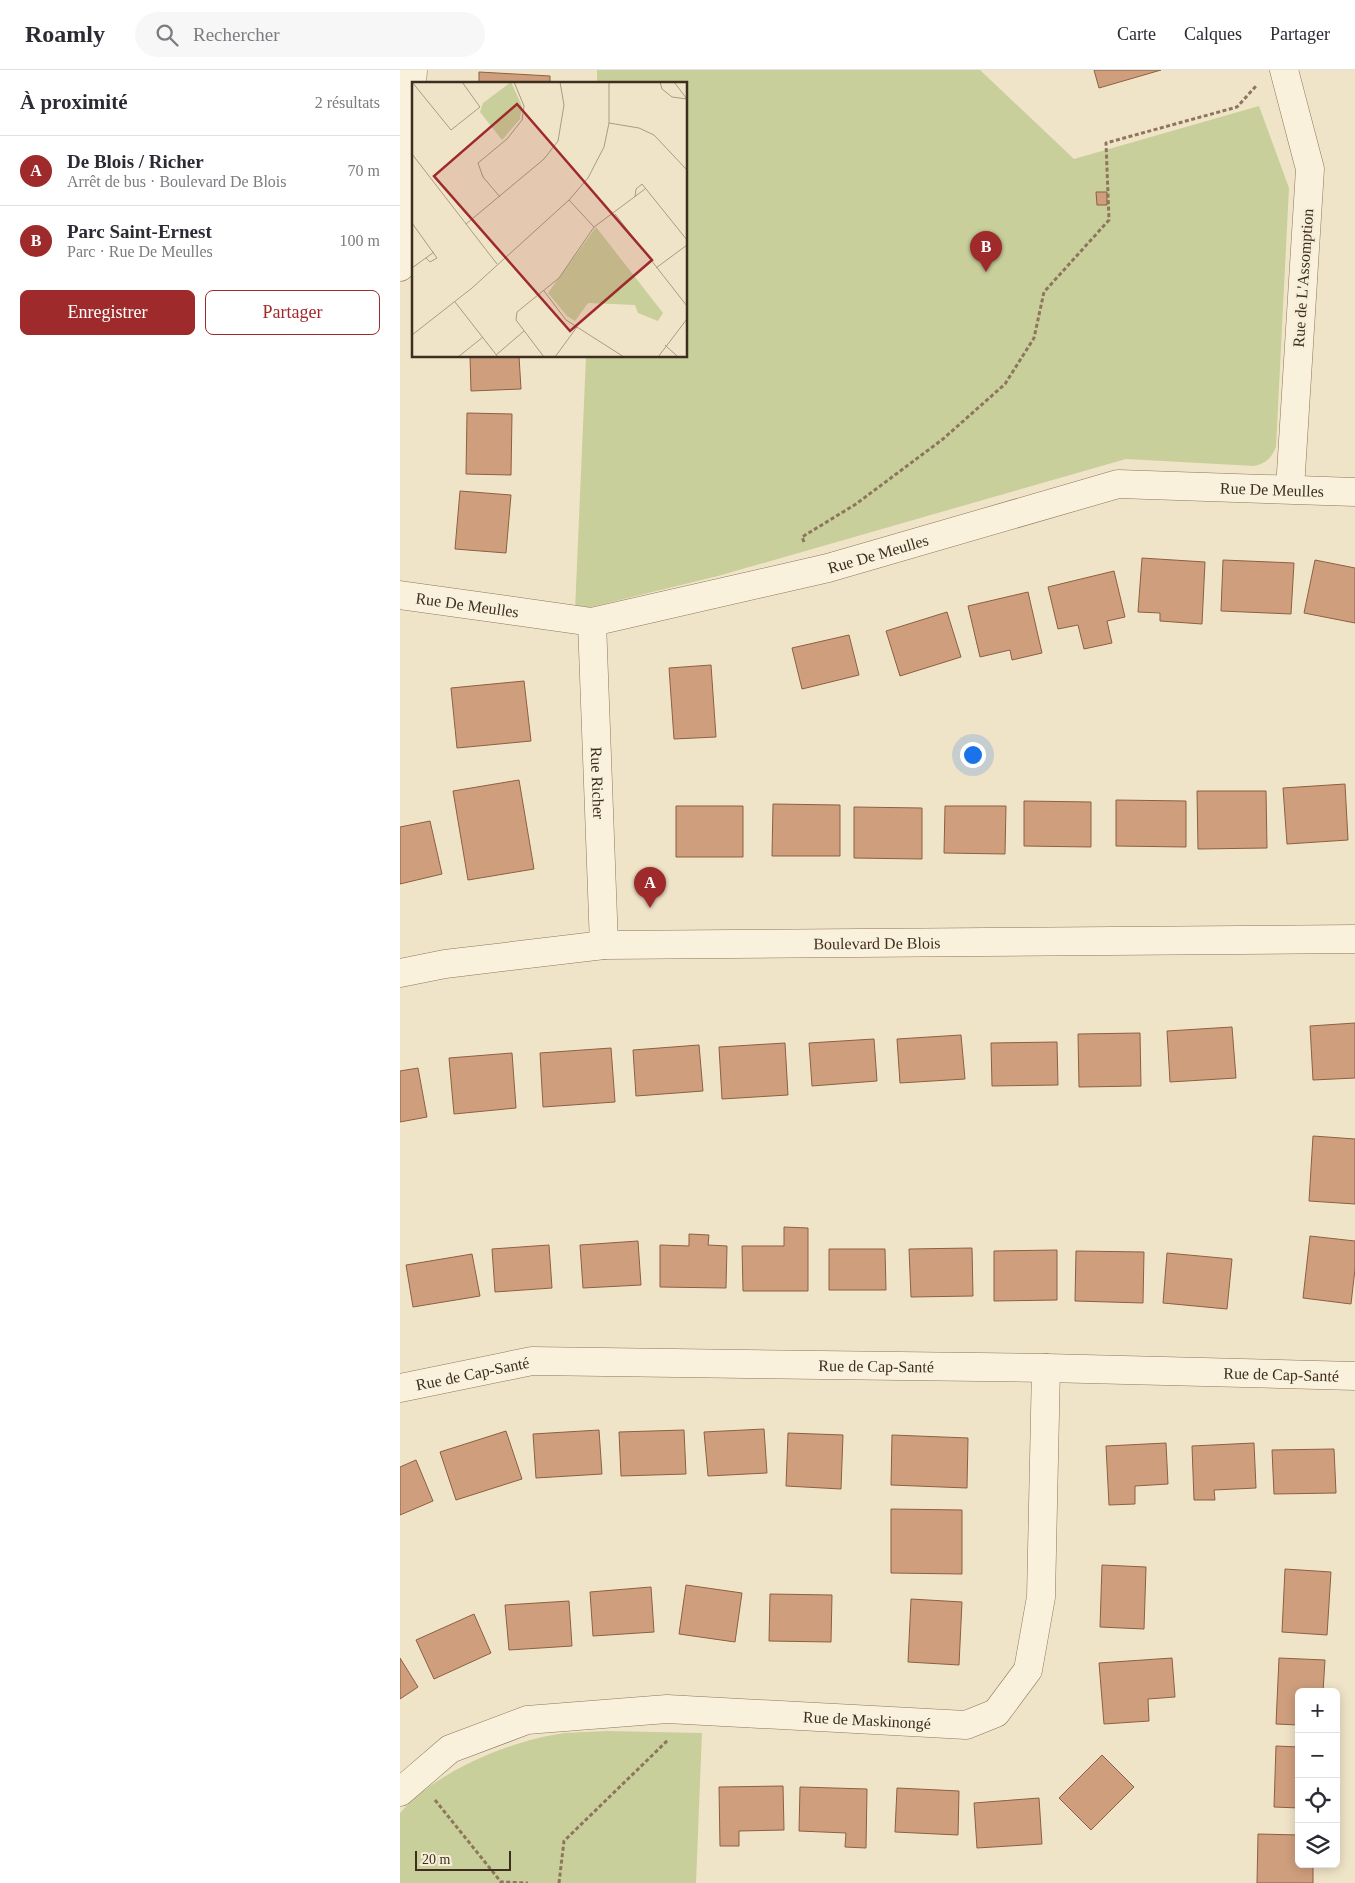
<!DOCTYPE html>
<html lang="fr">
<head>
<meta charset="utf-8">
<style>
	body { margin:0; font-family:Georgia,serif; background:#f7f7f7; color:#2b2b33 }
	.controls { position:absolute; right:15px; bottom:15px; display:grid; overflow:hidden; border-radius:8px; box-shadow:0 2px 12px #0003 }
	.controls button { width:45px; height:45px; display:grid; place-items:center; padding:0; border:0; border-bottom:1px solid #e1e1e2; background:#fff; color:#2b2b33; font:25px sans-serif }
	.scale { position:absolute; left:15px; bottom:12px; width:96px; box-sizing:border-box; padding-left:5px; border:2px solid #3d2e20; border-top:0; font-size:14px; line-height:18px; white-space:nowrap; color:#3d2e20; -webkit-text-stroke:4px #f7eed8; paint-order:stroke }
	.you { position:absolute; left:572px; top:684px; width:18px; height:18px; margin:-12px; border:4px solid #fff; border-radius:50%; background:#1a73e8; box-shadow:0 0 0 8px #1a73e833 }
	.badge { display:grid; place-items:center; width:32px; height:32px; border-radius:50%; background:#9e2a2b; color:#fff; font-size:16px; font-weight:700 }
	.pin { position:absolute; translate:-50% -41px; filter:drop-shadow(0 1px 2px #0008) }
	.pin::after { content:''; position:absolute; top:26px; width:18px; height:15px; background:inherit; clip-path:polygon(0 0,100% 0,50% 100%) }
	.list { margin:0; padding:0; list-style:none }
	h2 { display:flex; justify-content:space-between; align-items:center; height:65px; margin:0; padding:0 20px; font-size:21px }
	h2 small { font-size:16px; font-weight:400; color:#7c7c81 }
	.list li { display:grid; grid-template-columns:32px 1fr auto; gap:15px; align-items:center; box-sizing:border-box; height:70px; padding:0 20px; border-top:1px solid #e1e1e2 }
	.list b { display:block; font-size:19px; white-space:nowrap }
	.list p { margin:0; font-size:16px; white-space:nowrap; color:#7c7c81 }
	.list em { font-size:16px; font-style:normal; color:#7c7c81 }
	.actions { display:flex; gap:10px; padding:15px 20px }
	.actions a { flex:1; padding:11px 0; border:1px solid #9e2a2b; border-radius:8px; text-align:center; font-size:18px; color:#9e2a2b }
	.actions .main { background:#9e2a2b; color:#fff }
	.icon { flex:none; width:28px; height:28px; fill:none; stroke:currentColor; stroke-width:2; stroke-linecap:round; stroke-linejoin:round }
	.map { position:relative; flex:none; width:955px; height:1813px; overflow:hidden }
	header { display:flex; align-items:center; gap:30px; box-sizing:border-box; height:70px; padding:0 25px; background:#fff; border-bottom:1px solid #e1e1e2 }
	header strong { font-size:24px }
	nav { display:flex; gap:28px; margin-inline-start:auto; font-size:18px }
	.search { width:350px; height:45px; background:#f7f7f7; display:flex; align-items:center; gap:12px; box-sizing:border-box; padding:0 18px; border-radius:28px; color:#7c7c81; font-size:19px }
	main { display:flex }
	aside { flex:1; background:#fff }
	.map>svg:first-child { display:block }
</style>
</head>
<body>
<header>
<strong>Roamly</strong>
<div class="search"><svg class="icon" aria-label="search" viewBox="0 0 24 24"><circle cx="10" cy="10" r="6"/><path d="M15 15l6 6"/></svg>Rechercher</div>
<nav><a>Carte</a><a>Calques</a><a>Partager</a></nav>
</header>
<main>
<aside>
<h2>À proximité<small>2 résultats</small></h2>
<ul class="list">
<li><span class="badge">A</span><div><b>De Blois / Richer</b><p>Arrêt de bus · Boulevard De Blois</p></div><em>70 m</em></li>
<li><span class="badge">B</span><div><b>Parc Saint-Ernest</b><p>Parc · Rue De Meulles</p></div><em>100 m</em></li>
</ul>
<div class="actions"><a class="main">Enregistrer</a><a>Partager</a></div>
</aside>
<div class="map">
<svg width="955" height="1813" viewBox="0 0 955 1813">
	<rect width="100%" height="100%" fill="#f0e4c8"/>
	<path fill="#c9cf9b" d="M197,0H580L674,89L859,36L889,118L876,377C871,388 867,393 854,396L726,389L318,506L175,541L186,286H286V14H197Z
		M207,1661L302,1663L296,1813H0V1743C36,1701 111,1670 165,1663C179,1662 193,1662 207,1661Z"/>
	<path fill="#cf9f7d" stroke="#8d5f41" d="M694,0H761L699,18Z
		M79,2L150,6V14H79Z
		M696,122H707V135H697Z
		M70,286H119L121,319L71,321Z
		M67,343L112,344L111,405L66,404Z
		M60,421L111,425L106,483L55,479Z
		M742,488L805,492L802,554L760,551V543L738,542Z
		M823,490L894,493L891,544L821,541Z
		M915,490L955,498V553L904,543Z
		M714,501L725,547L707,551L712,573L684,579L678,555L658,559L648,517Z
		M628,522L642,583L612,590L610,580L580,587L568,536Z
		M547,542L561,587L500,606L486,561Z
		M449,565L459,605L402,619L392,578Z
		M311,595L316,667L274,669L269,598Z
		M124,611L131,671L57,678L51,618Z
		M119,710L134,799L68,810L53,721Z
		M945,714L948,770L887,774L883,718Z
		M797,721H866L867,778L798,779Z
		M716,730L786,731V777L716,776Z
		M624,731L691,732V777L624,776Z
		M373,734L440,735V786H372Z
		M276,736H343V787H276Z
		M545,736H606L605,784L544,783Z
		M454,737L522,738V789L454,788Z
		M30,751L42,804L0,814V757Z
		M955,953V1008L913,1010L910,956Z
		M832,957L836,1008L770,1012L767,961Z
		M740,963L741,1016L679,1017L678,964Z
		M561,965L565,1009L500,1013L497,969Z
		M474,969L477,1011L412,1016L409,973Z
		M657,972L658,1015L592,1016L591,973Z
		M385,973L388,1025L322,1029L319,977Z
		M299,975L303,1021L236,1026L233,980Z
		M211,978L215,1032L143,1037L140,983Z
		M112,983L116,1038L54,1044L49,988Z
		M18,998L27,1047L0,1052V1001Z
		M913,1066L955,1069V1134L909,1131Z
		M384,1157L408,1158V1221H343L342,1176H384Z
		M289,1164L309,1165L308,1175L327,1176L326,1218L260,1217V1175L289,1176Z
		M910,1166L955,1171V1199L951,1234L903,1228Z
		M238,1171L241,1215L183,1218L180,1175Z
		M149,1175L152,1218L95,1222L92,1179Z
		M572,1178L573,1226L511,1227L509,1179Z
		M429,1179H485L486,1220H429Z
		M657,1180V1230L594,1231V1181Z
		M676,1181L744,1182L743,1233L675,1231Z
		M767,1183L832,1189L827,1239L763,1233Z
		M72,1184L80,1226L13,1237L6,1195Z
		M364,1359L367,1403L308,1406L304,1362Z
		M199,1360L202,1404L136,1408L133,1364Z
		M284,1360L286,1404L221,1406L219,1362Z
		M106,1361L122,1409L56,1430L40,1382Z
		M388,1363L443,1365L441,1419L386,1416Z
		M492,1365L568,1368L567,1418L491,1415Z
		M766,1373L768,1414L735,1416V1434L709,1435L706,1376Z
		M854,1373L856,1418L814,1420L815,1430H794L792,1376Z
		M934,1379L936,1423L874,1424L872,1380Z
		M16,1390L33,1431L0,1445V1397Z
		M491,1439L562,1440V1504L491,1503Z
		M702,1495L746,1497L744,1559L700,1557Z
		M885,1499L931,1502L927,1565L882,1562Z
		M286,1515L342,1523L335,1572L279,1564Z
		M251,1517L254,1562L193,1566L190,1522Z
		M370,1524L432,1525L431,1572L369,1571Z
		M511,1529L562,1532L559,1595L508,1592Z
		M169,1531L172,1576L109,1580L105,1535Z
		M74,1544L91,1583L34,1609L16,1570Z
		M0,1588L18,1617L0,1629Z
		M772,1588L775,1627L748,1629L749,1651L704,1654L699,1593Z
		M879,1588L925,1590L923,1622H899V1655L876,1654Z
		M876,1676L899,1677V1738L874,1737Z
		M702,1685L734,1717L691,1760L659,1728Z
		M383,1716L384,1760L339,1761V1776H320L319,1717Z
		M400,1717L467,1719L466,1778L445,1777L446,1763L399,1761Z
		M497,1718L559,1721L558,1765L495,1762Z
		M639,1728L642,1774L577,1778L574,1733Z
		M858,1764L899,1765V1794H913V1813H857Z"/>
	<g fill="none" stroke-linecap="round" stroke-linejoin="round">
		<defs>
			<g id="street">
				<path d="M884,0L910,99L890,419"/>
				<path d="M0,197L13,0"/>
				<path id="s1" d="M0,525L192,552L428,498L718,414L955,422"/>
				<path id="s2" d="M192,552L204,875"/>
				<path id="s3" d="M0,903L45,894L204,875L955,869"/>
				<path id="s4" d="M0,1318L132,1291L646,1298L955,1306"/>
				<path id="s5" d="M0,1722L50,1679L127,1650L267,1639L566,1655L596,1643L628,1600L641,1527L646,1298"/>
			</g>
		</defs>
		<use href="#street" stroke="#8d765c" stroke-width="29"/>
		<path stroke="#8d765c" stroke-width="3" stroke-dasharray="4 2.5" stroke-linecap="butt" d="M404,472L402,467L456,434L543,369L605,314L634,268L644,222L709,150L706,73L837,37L857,15
			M35,1730L101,1812L128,1813
			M159,1813L164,1771L268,1670"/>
		<use href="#street" stroke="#faf1dc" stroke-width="28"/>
	</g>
	<g text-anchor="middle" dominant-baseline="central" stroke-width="5" stroke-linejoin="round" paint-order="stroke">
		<g font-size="16" fill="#3d2e20" stroke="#f7eed8">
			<text transform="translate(903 208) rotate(-86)">Rue de L'Assomption</text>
			<text stroke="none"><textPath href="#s1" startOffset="892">Rue De Meulles</textPath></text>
			<text stroke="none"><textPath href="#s1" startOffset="488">Rue De Meulles</textPath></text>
			<text stroke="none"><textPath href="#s1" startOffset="68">Rue De Meulles</textPath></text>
			<text stroke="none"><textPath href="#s2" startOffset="161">Rue Richer</textPath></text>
			<text stroke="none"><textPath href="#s3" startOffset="479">Boulevard De Blois</textPath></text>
			<text stroke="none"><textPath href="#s4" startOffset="479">Rue de Cap-Santé</textPath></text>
			<text stroke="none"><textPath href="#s4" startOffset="74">Rue de Cap-Santé</textPath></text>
			<text stroke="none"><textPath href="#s4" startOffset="884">Rue de Cap-Santé</textPath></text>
			<text stroke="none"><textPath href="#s5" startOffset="489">Rue de Maskinongé</textPath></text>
		</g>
	</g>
	<g transform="translate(12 12)">
		<rect width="275" height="275" fill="#f0e4c8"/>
		<path d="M99,0L110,24L108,37L90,58L68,30L71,21ZM184,145L251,231L246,239L226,231L223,223L176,221L163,239L155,234L136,211Z" fill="#c9cf9b"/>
		<path fill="none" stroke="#a89b85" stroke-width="1" d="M0,0L39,48L68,25L50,0M248,0L250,7L260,15L275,17M262,0L275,17M197,41L227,46L242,53L275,88M0,72L85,182M88,115L71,95L66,81L95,57L110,38L112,24L102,0M223,115L224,107L230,102L275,158M157,118L182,145M203,132L275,224M0,141L25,176L18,180L14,176M54,142L132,77L146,59L152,23L148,0M0,186L22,170M244,186L275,163M132,209L154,238L212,275M43,220L86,275M0,253L60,206L157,118L176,96L192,65L197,41V0M253,263L266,275M84,273L112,249M46,275L71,255M132,275L104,238L105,230L147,196L182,145L233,107M143,275L165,245M246,275L275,237"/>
		<path fill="#9e2a2b" fill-opacity="0.15" stroke="#9e2a2b" stroke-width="2.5" d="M105,22L240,178L158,249L22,94Z"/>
		<rect width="275" height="275" fill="none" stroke="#3d2e20" stroke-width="2.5"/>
	</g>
</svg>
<div class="controls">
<button>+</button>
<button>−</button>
<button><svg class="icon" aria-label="locate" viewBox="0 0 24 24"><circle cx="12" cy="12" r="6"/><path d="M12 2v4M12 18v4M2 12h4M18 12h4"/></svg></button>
<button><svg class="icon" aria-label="layers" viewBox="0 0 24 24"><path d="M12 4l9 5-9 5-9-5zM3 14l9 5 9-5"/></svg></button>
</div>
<div class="scale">20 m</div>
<div class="you"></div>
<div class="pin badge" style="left:250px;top:838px">A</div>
<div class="pin badge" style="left:586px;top:202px">B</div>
</div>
</main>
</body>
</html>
